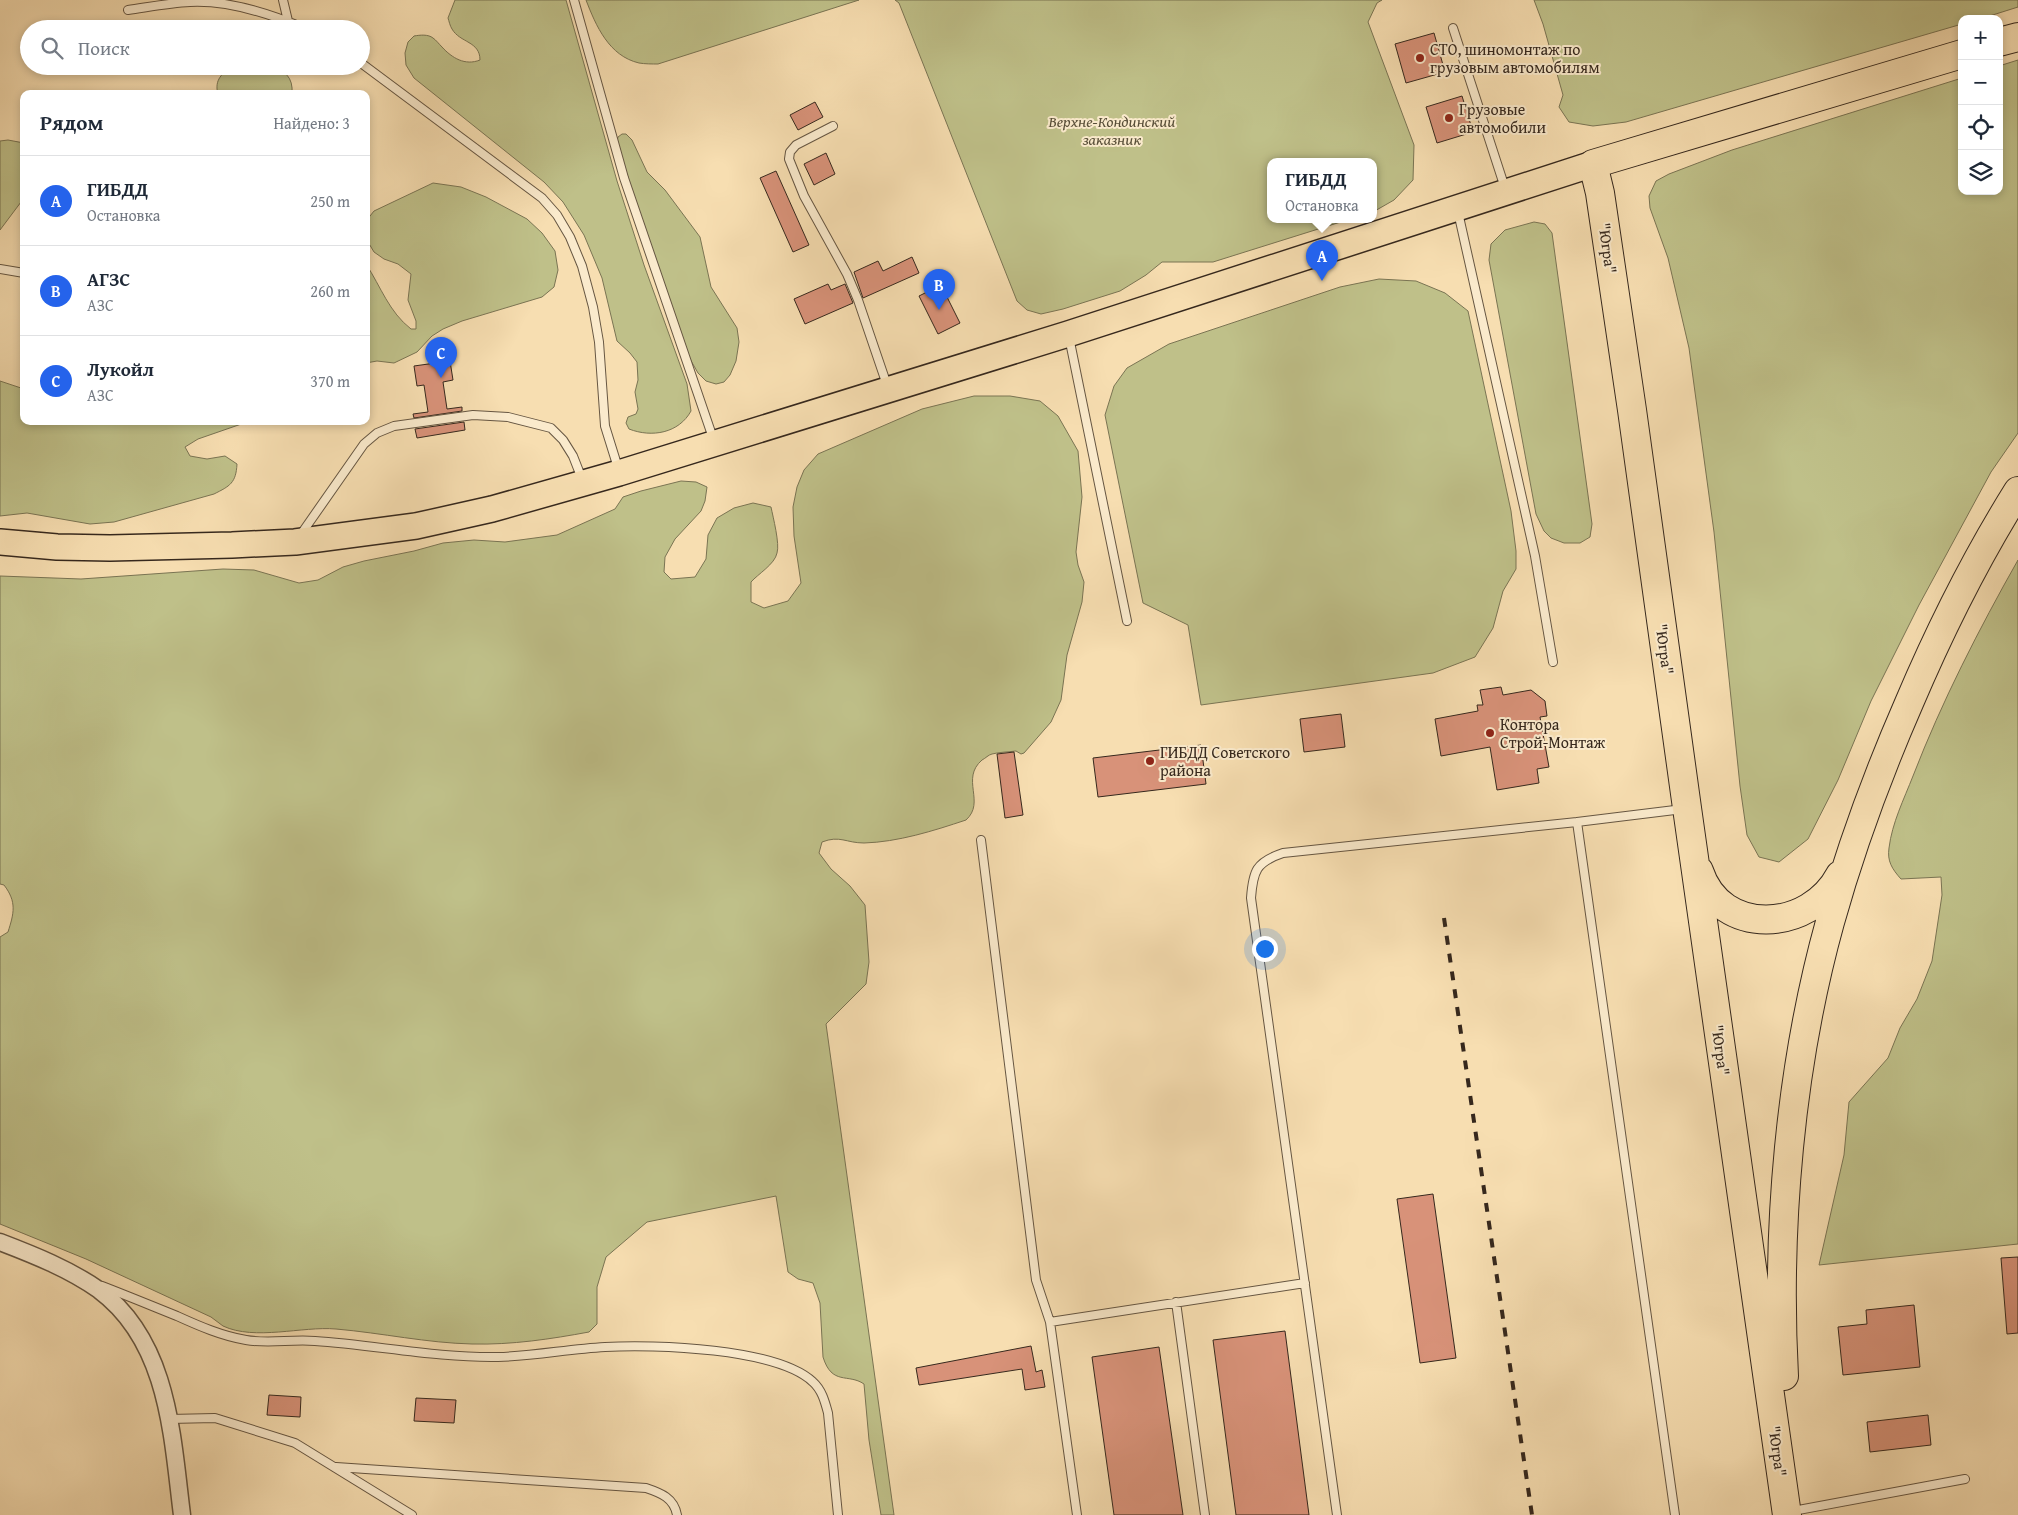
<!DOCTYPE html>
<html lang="ru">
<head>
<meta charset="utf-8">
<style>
	body { margin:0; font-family:"Gentium Book Plus",serif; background:#f6f6f7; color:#1f2937 }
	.controls { position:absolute; right:15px; top:15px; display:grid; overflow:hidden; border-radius:10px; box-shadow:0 2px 8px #0003 }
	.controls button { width:45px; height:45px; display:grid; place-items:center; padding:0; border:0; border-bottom:1px solid #e0e1e3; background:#fff; color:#1f2937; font:25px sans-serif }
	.you { position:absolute; left:1264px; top:948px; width:18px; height:18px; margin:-12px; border:4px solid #fff; border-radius:50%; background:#1a73e8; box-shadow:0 0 0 8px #1a73e833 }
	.badge { display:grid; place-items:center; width:32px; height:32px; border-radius:50%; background:#2563eb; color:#fff; font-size:16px; font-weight:700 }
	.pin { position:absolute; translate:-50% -41px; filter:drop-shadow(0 1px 2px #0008) }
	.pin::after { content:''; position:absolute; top:26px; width:18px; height:15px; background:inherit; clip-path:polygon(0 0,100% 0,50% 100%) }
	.popup { position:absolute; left:1267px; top:158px; width:110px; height:65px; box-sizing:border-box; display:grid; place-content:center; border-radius:10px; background:#fff; filter:drop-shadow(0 1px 4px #0005); font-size:16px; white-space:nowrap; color:#747a83 }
	.popup b { font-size:19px; color:#1f2937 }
	.popup::after { content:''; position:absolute; left:50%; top:100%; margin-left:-10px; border:10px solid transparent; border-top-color:#fff }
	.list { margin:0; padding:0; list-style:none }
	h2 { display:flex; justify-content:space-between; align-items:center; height:65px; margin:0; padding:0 20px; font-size:21px }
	h2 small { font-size:16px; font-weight:400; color:#747a83 }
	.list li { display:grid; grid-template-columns:32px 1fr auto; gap:15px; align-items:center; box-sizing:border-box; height:90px; padding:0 20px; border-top:1px solid #e0e1e3 }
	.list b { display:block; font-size:19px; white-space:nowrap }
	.list p { margin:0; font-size:16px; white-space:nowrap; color:#747a83 }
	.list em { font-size:16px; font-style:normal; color:#747a83 }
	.icon { flex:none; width:28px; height:28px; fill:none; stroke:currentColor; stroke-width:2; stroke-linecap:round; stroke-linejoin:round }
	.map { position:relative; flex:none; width:2018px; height:1515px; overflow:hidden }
	.search { position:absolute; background:#fff; box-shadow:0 2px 8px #0003; left:20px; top:20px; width:350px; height:55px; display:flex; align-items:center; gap:12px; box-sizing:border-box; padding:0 18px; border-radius:28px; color:#747a83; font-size:19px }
	.panel { position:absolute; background:#fff; box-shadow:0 2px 8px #0003; left:20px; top:90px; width:350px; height:335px; border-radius:10px }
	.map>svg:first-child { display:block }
</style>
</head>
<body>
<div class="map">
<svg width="2018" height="1515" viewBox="0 0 2018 1515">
	<rect width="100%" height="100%" fill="#f7deb1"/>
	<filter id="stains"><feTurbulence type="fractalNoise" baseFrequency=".004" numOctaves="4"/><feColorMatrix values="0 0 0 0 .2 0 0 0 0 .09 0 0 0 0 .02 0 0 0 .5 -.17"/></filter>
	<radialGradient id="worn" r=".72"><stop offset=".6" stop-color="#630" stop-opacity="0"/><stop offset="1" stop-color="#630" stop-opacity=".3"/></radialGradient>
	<path fill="#bfc089" stroke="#7a7453" d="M455,0H566L617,181L644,265L687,384L691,411C679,433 652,438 629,429L626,423L628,417L636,414L638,409L635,392L638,380L637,362L630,353L617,341L602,278L584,235L563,202L544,182L414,78L406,65L405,53L408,42L414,36C420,35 428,34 433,38C436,40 439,44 442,47C452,58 465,66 480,60C480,41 460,43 452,29C450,26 449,21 448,18Z
		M586,0H859L658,64C652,64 645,64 639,63C609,56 596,26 586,0Z
		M895,0H1382L1377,3L1368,22L1414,145L1413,180L1394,200L1373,212V162H1271V220H1347L1213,262H1162L1146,275L1120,291L1063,309L1041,314L1027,310L1017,301L899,3Z
		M1534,0H2018V7L1980,19H1962V24L1626,122L1593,126L1569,122L1559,107L1563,95L1543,24Z
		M2018,60V433L1991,472L1919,605L1871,701L1838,780L1808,839L1779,862L1759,857L1747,835L1740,786L1714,532L1689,348L1668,258L1650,208L1649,196L1656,181L1669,174L1732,150L1962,78V191H1999V66Z
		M233,66C255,66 295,60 292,94H218C214,80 222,73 233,66Z
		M622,134H626L632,140L647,172L665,190L700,237L711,287L737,328L739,342L736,361L730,375L724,382L716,384L706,381L698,373L686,352L627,178L617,141L618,137Z
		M8,140L24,143V198L0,230V141Z
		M433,183L461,187L486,197L527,219L542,233L555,251L558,270L554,287L542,297L462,321L443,329L432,336L417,352L394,363L377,361L366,363V264C381,287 389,312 411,329H416V321L408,300L411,274L398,264L384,259L374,252L368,242L366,221L374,211Z
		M1534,222L1545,224L1552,233L1592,524L1590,537L1580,543H1564L1551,538L1544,531L1536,514L1489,260L1491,244L1505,230Z
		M1379,279L1416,281L1445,293L1468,311L1511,511L1516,551V569L1503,591L1493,628L1475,657L1433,673L1201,705L1188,625L1143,603L1105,415L1114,386L1127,368L1169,344L1340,287Z
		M0,381L24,389V421H250L198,439L185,447L190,456L207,459L225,456L237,464C236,483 230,486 214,494L114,522L90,524L27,513L0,516Z
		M974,396H1010L1040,401L1058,416L1078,451L1082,497L1076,552L1078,565L1084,582L1082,602L1067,655L1061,700L1051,722L1024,753L1021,754L1016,751C1008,752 1000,752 992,754C988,755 986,758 982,760C960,779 986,802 966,820C933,831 898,842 864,843C846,843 840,835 822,842L819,853L831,869L850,886L865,905L869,962L866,984L826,1024L894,1515H881L869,1440L864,1384C848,1373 832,1386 823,1357L820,1303L813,1283L798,1279L788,1272L776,1196L647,1222L606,1257L597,1287V1324L589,1332C551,1339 512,1345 472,1344C427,1343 382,1333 336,1329C302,1326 255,1341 223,1326C219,1323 215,1320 211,1317L86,1259L0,1224V937L8,932C14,913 17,902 4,885L0,884V576L81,579L223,569L254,570L299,583L318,580L343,567L364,561L414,551L443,543L474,540L505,542L557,535L615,509L623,497L641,491L681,481L696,482L707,487L705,501L701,511L675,539L665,557L664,572L671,579L695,577L706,559L708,535L717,518L734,508L753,503L771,507C773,517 780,544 777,553C775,564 758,574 751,582V602L764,608L788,601L801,583L794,536L793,507L797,487L804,470L818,454L922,409Z
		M2018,560V1244L1819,1265L1844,1155L1849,1102L1888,1058L1900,1028L1917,999L1932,961L1942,895L1941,877L1901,879C1892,869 1887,861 1889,848C1892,823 1904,799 1913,776C1942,701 1979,629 2018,560Z"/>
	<path fill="#d89279" stroke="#36281d" d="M1434,33L1445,72L1406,83L1395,44Z
		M1462,96L1473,132L1437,143L1426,107Z
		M815,102L823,117L798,130L790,115Z
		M826,153L835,174L814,185L804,164Z
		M776,171L809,245L793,252L760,178Z
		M912,257L919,273L863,298L854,272L878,261L883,271Z
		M828,284L831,290L845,284L853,303L805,324L794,299Z
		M941,285L960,323L938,334L919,296Z
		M450,361L453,380L443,382L447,409L462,407V411L414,418L413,414L428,412L424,385L417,386L414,366Z
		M464,422L465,430L417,438L415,429Z
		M1501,687L1503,695L1531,690L1545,701L1547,716L1540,717L1549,767L1537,769L1539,783L1497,790L1490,747L1441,756L1435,719L1478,711L1477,705H1483L1480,690Z
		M1341,714L1345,747L1304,752L1300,719Z
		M1201,745L1206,784L1098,797L1093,758Z
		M1014,752L1023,815L1005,818L997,754Z
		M1433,1194L1456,1358L1420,1363L1397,1199Z
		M2018,1257V1333L2007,1334L2001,1258Z
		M1914,1305L1920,1367L1843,1375L1838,1327L1867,1324L1866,1310Z
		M1285,1331L1309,1515H1236L1213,1340Z
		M1031,1346L1036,1372L1042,1370L1045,1387L1025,1390L1022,1369L919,1385L916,1368Z
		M1159,1347L1183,1515H1114L1092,1357Z
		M269,1395L301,1397L300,1417L267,1415Z
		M416,1398L456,1400L454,1423L414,1421Z
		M1928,1415L1931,1445L1870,1452L1867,1422Z"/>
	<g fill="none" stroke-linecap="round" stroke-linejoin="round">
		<defs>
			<path id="lane" d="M283,0L288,21
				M574,0L624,178L714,441
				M128,10C149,7 170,3 190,2C229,0 271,14 306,29
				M1453,28L1505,188
				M361,63L542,198L557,215L570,237L582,266L593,307L599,342L605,426L619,471
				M833,126L796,145L790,152L789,159L804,196L847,274L858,300L888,388
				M1458,212L1535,556L1553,662
				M0,269L24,273
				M1069,337L1127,621
				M299,537L364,444L377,433L394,426L473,415L508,417L551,428L563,440L573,456L582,479
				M1577,822L1675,1515
				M981,840L1036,1280L1050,1322L1077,1515
				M102,1286C128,1296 152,1306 177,1316C199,1326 222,1336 246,1340C268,1344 292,1339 315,1341C375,1345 437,1358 498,1357C534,1356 569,1349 605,1347C654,1344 777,1348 813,1382C822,1390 825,1402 828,1413L838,1515
				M1176,1302L1205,1515
				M1050,1322L1305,1283
				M169,1419L215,1418L295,1443L412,1515
				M336,1467L646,1488C661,1493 674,1498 677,1515
				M1793,1511L1965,1479
				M1337,1515L1251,898C1253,871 1256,862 1283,853L1577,822L1683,809"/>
			<path id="street" d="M0,1242C34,1255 69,1269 99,1290C169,1342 172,1436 182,1515"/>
			<path id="primary" d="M0,542L57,547L110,548L232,545L295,542L416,526L492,509L619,473L1068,334L1593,164"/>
			<path id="highway" d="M1999,42L2018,37
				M1699,871C1721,938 1810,932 1840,875
				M1784,1376C1776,1228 1790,1066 1830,922C1851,847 1878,774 1909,703C1940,630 1976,558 2018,491
				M1787,1515L1687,808L1632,410L1600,193L1593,164L1962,54"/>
		</defs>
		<use href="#lane" stroke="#665642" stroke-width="10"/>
		<use href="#street" stroke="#665642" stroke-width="19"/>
		<use href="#primary" stroke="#36281d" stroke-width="28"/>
		<use href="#highway" stroke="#36281d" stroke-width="30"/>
		<use href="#lane" stroke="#faeacc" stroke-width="8"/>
		<use href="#street" stroke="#faeacc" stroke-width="16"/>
		<use href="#primary" stroke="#f7deb1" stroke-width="25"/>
		<use href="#highway" stroke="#f7deb1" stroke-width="28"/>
		<path stroke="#36281d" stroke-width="4" stroke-dasharray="9 9" stroke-linecap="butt" d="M1444,918L1532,1515"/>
	</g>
	<g fill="#8f2418" stroke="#faeacc" stroke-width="2">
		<circle cx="1420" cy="58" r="5"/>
		<circle cx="1449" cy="118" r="5"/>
		<circle cx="1490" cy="733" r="5"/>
		<circle cx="1150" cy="761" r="5"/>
	</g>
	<g text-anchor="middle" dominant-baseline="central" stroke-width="4" stroke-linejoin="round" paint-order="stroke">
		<g font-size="16" fill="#36281d" stroke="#faeacc" text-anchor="start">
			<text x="1430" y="49">СТО, шиномонтаж по<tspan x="1430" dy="18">грузовым автомобилям</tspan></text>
			<text x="1459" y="109">Грузовые<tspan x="1459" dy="18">автомобили</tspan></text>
			<text x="1500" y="724">Контора<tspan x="1500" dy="18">Строй-Монтаж</tspan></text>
			<text x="1160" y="752">ГИБДД Советского<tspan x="1160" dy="18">района</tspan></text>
		</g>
		<g font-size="16" font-style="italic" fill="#584e38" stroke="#faeacc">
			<text x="1112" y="121">Верхне-Кондинский<tspan x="1112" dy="18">заказник</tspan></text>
		</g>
		<g font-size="16" fill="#36281d" stroke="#faeacc">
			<text transform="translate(1608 248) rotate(82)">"Югра"</text>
			<text transform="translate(1665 649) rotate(82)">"Югра"</text>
			<text transform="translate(1721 1050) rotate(82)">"Югра"</text>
			<text transform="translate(1778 1451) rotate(82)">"Югра"</text>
		</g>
	</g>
	<rect width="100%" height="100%" filter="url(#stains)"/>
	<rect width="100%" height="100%" fill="url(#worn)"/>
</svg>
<div class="controls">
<button>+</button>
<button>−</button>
<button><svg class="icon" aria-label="locate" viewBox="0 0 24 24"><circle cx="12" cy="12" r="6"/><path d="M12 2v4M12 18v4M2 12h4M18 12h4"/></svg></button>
<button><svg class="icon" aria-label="layers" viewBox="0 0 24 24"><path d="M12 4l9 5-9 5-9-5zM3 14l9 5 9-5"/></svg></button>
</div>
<div class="you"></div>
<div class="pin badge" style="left:1322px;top:281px">A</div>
<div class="popup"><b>ГИБДД</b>Остановка</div>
<div class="pin badge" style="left:939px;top:310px">B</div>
<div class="pin badge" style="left:441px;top:378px">C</div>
<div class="search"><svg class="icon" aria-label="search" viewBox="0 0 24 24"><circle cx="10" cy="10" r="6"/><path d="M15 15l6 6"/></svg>Поиск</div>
<section class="panel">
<h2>Рядом<small>Найдено: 3</small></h2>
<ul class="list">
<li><span class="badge">A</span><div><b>ГИБДД</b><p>Остановка</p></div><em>250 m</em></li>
<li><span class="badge">B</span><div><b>АГЗС</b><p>АЗС</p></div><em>260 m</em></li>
<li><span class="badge">C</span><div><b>Лукойл</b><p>АЗС</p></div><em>370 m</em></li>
</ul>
</section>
</div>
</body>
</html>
